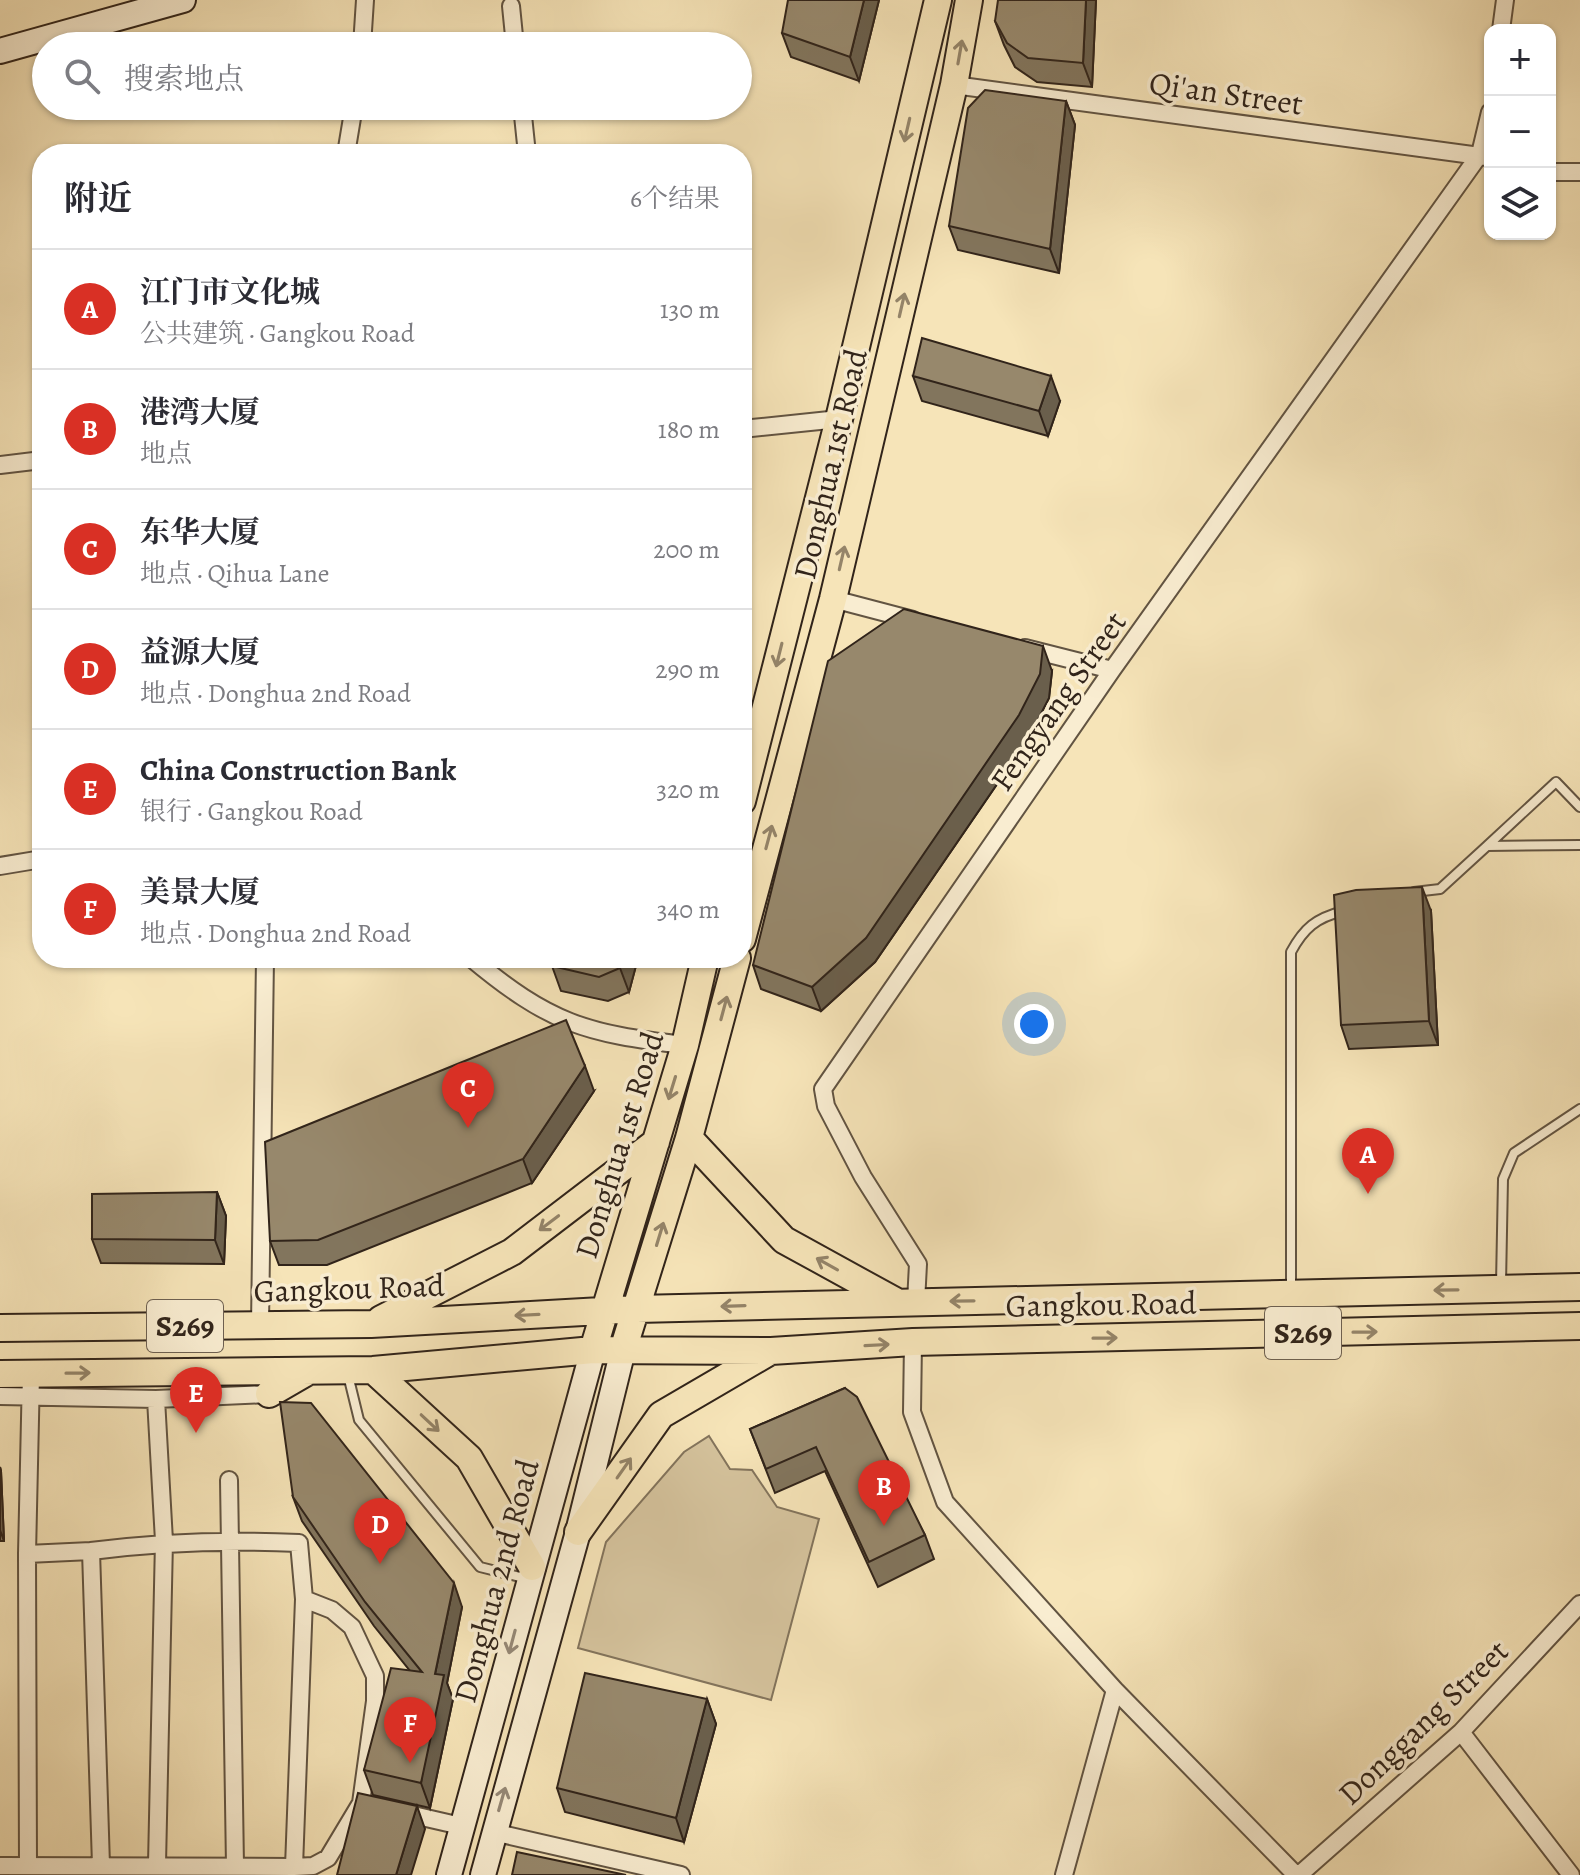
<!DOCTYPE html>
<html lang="zh">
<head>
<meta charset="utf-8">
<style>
	body { margin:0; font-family:Alegreya,"Noto Serif SC",serif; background:#f2f2f3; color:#2b2b33 }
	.controls { position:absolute; right:24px; top:24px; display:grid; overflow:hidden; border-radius:16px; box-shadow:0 2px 6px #0004 }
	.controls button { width:72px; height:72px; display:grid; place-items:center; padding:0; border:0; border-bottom:2px solid #e1e1e2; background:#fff; color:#2b2b33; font:40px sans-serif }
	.you { position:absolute; left:1034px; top:1024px; width:28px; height:28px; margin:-20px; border:6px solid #fff; border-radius:50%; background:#1a73e8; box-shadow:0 0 0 12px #1a73e833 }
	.badge { display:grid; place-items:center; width:52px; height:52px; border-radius:50%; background:#d93025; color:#fff; font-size:26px; font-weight:700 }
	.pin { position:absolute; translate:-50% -66px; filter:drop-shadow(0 2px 4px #0008) }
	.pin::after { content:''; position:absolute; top:42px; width:28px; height:24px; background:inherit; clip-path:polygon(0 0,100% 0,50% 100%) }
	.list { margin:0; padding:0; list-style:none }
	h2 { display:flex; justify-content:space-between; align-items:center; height:104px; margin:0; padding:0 32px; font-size:34px }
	h2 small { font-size:26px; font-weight:400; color:#7c7c81 }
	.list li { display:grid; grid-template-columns:52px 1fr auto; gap:24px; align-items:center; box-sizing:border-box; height:120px; padding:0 32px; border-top:2px solid #e1e1e2 }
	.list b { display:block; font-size:30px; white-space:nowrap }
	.list p { margin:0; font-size:26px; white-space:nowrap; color:#7c7c81 }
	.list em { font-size:26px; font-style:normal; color:#7c7c81 }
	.icon { flex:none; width:44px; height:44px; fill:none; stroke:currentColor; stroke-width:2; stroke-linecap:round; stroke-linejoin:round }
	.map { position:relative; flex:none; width:1580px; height:1875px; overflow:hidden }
	.search { position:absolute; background:#fff; box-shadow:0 2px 6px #0004; left:32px; top:32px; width:720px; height:88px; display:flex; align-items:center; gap:20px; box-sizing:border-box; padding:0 28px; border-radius:44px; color:#7c7c81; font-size:30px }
	.panel { position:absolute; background:#fff; box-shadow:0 2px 6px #0004; left:32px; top:144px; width:720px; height:824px; border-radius:32px }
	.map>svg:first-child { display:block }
</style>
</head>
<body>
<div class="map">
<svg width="1580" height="1875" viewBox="0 0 1580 1875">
	<rect width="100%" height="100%" fill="#f6e4b8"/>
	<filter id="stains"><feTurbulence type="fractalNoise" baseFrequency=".0025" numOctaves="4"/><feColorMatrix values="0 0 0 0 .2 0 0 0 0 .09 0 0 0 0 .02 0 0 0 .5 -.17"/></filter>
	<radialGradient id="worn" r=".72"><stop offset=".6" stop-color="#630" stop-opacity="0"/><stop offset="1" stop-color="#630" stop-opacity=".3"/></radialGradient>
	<path fill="#d5c39d" stroke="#83745c" stroke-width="2" d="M709,1436L730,1469L752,1470L777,1507L819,1519L771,1700L578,1648L606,1542L684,1452Z"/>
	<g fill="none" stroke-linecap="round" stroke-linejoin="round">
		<defs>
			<path id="lane" d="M1487,846L1556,782L1580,807
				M1414,892L1440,889L1487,846L1580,845
				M1501,1284L1503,1179L1514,1153L1580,1109
				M1291,1289V952C1304,928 1316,918 1343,911
				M348,1375L359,1420L480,1567L528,1579"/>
			<path id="street" d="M511,6L515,46
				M1501,30L1505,0
				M362,46L365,0
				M954,85L1487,157
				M522,106L527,154
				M346,154L354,106
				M1550,172H1580
				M742,429L839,419
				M0,465L42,460
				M833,599L913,620
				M1025,648L1112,670
				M0,866L42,859
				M471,958C549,1023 585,1034 685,1045
				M916,1302L918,1264L863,1177L826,1106L823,1089L1112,670L1480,154L1490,112
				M260,1325L265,958
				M913,1342L912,1412L945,1502L1115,1690L1296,1875
				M0,1396L156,1399L269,1394
				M156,1399L164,1541L157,1864
				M229,1480L235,1866
				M27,1554L91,1551
				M1461,1732L1571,1875
				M400,1812L461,1826
				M493,1832L681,1875
				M101,1865L91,1551C161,1542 229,1540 299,1543L304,1599L294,1867
				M0,1866L294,1867L313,1866L328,1858L361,1803L375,1701V1676L352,1627L332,1610L304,1599
				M28,1866L27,1554L31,1374
				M1064,1875L1115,1690
				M1299,1875L1461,1732L1580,1604"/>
			<path id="secondary" d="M0,51L183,0
				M449,1875L593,1350
				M483,1875L578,1532L623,1350"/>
			<path id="primary" d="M742,801L839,419L938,0
				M742,939L833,599L954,85L969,0
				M689,1138L784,1240L895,1301
				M381,1319L512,1252L656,1142
				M0,1328L371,1324L637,1309L1580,1287
				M593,1350L685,1045L705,958
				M623,1350L689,1138L737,958
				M373,1370L469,1458L532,1567
				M0,1374L373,1370L593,1350L771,1351L913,1342L1580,1326
				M269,1394L307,1372
				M578,1532L661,1415L769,1352"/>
		</defs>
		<use href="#lane" stroke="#625442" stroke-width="12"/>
		<use href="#street" stroke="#625442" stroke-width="20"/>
		<use href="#secondary" stroke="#31241a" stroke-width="28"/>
		<use href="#primary" stroke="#31241a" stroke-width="30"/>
		<use href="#lane" stroke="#f9edd1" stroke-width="8"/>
		<use href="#street" stroke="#f9edd1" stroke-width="16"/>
		<use href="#secondary" stroke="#f9edd1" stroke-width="24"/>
		<use href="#primary" stroke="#f6e4b8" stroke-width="26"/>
	</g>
	<path fill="#82755d" stroke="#31241a" stroke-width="2" d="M879,0L859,81L791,57L782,33Z
		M1096,0L1092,87L1037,82L1015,67L1004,45L995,21Z
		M1066,101L1075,125L1059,273L958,250L949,226Z
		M913,376L1060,401L1048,436L922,401Z
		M1052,671L1049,698L1028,739L875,962L821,1011L761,989L753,965Z
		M1431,911L1438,1045L1349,1049L1341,1025Z
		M638,958L629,992L608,1001L561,991L552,966Z
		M594,1091L532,1183L327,1265H279L270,1241Z
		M217,1192L226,1216L224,1264L101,1263L92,1239Z
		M845,1388L925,1535L934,1559L878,1587L825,1471L775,1493L750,1429Z
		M0,1467L1,1471L4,1541H0Z
		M293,1497L462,1607L447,1683L453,1699L430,1808L373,1795L364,1770L410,1671L374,1626L302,1521Z
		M707,1699L716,1724L684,1842L565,1812L557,1788Z"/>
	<path fill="#6a5f4c" stroke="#31241a" stroke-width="2" d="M864,0H879L859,81L850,57Z
		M1086,0H1096L1092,87L1083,63Z
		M1066,101L1075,125L1059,273L1050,249Z
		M1051,376L1060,401L1048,436L1039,411Z
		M1043,646L1052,671L1049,698L1028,739L875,962L821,1011L812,987Z
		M1422,887L1431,911L1438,1045L1429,1021Z
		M622,958H638L629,992L620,968Z
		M585,1066L594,1091L532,1183L523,1159Z
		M217,1192L226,1216L224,1264L215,1240Z
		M0,1467L1,1471L4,1541L0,1530Z
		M454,1583L462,1607L447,1683L453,1699L430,1808L421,1783L435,1674Z
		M707,1699L716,1724L684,1842L676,1818Z
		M417,1806L425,1829L411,1875H396Z"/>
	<path fill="#97886c" stroke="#31241a" stroke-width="2" d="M788,0H864L850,57L782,33Z
		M998,0H1086L1083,63L1028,58L1007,43L995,21Z
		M985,90L1066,101L1050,249L949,226L968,108Z
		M922,338L1051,376L1039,411L913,376Z
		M904,609L1043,646L1040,674L1019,715L866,938L812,987L753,965L828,661Z
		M1422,887L1429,1021L1341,1025L1334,895L1356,890Z
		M555,958H622L620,968L599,977L552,966Z
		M566,1020L585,1066L523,1159L318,1240L270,1241L265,1142Z
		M217,1192L215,1240L92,1239V1194Z
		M845,1388L857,1397L925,1535L869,1562L816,1447L766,1469L750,1429Z
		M280,1402L311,1403L454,1583L435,1674L444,1675L421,1783L364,1770L391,1668L422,1672L365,1602L293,1497Z
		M585,1673L707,1699L676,1818L557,1788Z
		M358,1793L417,1806L396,1875H337Z
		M517,1852L626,1875H512Z"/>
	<defs><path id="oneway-shaft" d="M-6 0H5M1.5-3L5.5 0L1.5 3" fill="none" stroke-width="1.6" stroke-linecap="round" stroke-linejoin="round" transform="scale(2)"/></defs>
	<g stroke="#948469">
		<use href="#oneway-shaft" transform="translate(960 52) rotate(-80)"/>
		<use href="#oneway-shaft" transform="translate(907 130) rotate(103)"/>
		<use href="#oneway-shaft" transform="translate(902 305) rotate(-77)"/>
		<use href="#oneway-shaft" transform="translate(842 558) rotate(-77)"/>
		<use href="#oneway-shaft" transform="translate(779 655) rotate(104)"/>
		<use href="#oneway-shaft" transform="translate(769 837) rotate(-75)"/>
		<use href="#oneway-shaft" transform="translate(724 1008) rotate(-75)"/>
		<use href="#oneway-shaft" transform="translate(672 1088) rotate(107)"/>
		<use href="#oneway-shaft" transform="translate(549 1223) rotate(143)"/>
		<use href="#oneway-shaft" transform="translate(660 1234) rotate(-73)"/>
		<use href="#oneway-shaft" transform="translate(827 1264) rotate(-151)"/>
		<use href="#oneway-shaft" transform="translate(1446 1290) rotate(179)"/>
		<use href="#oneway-shaft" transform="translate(962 1301) rotate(179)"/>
		<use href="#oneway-shaft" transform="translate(733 1306) rotate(178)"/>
		<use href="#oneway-shaft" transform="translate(527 1315) rotate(177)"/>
		<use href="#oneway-shaft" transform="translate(1365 1332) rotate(-1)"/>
		<use href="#oneway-shaft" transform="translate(1105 1338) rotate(-1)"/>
		<use href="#oneway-shaft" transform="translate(877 1345) rotate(-3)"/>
		<use href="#oneway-shaft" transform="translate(78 1373) rotate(-1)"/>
		<use href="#oneway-shaft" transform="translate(430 1423) rotate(43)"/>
		<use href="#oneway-shaft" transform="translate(624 1468) rotate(-55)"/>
	</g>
	<g stroke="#958876">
		<use href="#oneway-shaft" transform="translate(512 1642) rotate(105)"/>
		<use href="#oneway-shaft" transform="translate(502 1799) rotate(-74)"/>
	</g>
	<g text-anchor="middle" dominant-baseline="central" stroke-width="7" stroke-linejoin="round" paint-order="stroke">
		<g fill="#f9edd1" stroke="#6d6051" stroke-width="2">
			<rect x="147" y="1300" width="76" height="52" rx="6"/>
			<rect x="1265" y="1307" width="76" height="52" rx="6"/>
		</g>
		<g font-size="30" font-weight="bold" fill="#31241a">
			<text x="185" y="1326">S269</text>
			<text x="1303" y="1333">S269</text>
		</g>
		<g font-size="32" fill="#31241a" stroke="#f9edd1">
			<text transform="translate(1226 93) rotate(8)">Qi'an Street</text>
			<text transform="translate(830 464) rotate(-77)">Donghua 1st Road</text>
			<text transform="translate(1058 701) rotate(-55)">Fengyang Street</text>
			<text transform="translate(619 1145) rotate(-73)">Donghua 1st Road</text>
			<text transform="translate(349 1288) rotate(-2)">Gangkou Road</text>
			<text transform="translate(1101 1304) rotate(-1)">Gangkou Road</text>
			<text transform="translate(496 1581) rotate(-75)">Donghua 2nd Road</text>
			<text transform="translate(1423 1722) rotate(-44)">Donggang Street</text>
		</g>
	</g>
	<rect width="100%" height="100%" filter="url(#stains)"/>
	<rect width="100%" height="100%" fill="url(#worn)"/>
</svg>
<div class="controls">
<button>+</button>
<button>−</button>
<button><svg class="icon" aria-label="layers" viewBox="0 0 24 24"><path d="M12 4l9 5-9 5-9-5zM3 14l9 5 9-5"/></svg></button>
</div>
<div class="you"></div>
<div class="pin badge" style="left:1368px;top:1194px">A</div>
<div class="pin badge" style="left:884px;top:1526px">B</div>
<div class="pin badge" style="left:468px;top:1128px">C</div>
<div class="pin badge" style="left:380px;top:1564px">D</div>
<div class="pin badge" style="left:196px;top:1433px">E</div>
<div class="pin badge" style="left:410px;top:1763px">F</div>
<div class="search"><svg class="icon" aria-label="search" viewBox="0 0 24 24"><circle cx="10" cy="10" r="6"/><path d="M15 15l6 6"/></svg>搜索地点</div>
<section class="panel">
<h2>附近<small>6个结果</small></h2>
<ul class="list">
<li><span class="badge">A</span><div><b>江门市文化城</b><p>公共建筑 · Gangkou Road</p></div><em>130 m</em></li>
<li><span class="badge">B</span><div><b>港湾大厦</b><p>地点</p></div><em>180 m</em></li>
<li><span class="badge">C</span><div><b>东华大厦</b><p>地点 · Qihua Lane</p></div><em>200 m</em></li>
<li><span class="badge">D</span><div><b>益源大厦</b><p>地点 · Donghua 2nd Road</p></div><em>290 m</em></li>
<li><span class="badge">E</span><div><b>China Construction Bank</b><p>银行 · Gangkou Road</p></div><em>320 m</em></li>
<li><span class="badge">F</span><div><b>美景大厦</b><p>地点 · Donghua 2nd Road</p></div><em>340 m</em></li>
</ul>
</section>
</div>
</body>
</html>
